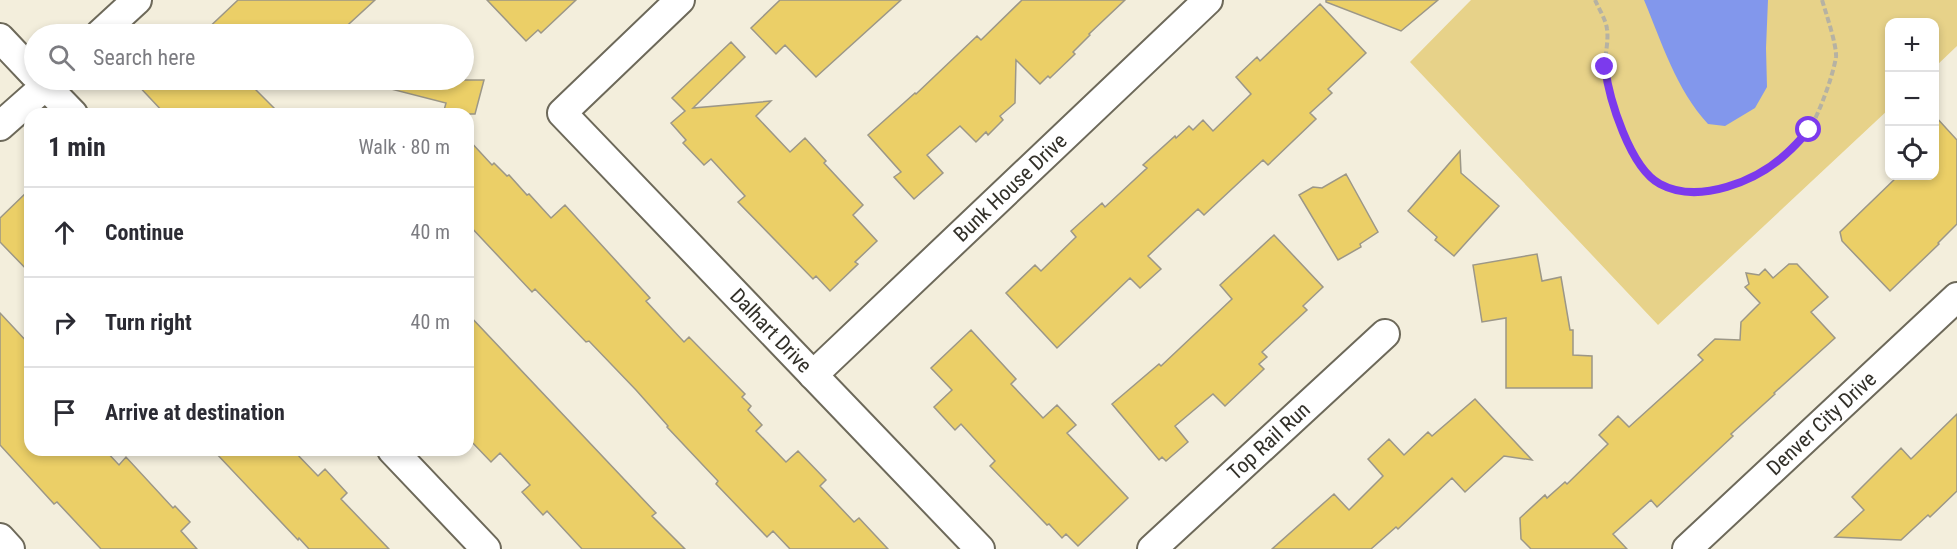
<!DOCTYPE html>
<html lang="en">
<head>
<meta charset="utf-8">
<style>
	body { margin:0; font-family:"Roboto Condensed",sans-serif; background:#f2f2f3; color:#2b2b33 }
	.controls { position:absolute; right:18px; top:18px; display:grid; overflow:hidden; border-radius:12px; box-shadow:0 3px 9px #0003 }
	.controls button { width:54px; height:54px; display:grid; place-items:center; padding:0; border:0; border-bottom:2px solid #e1e1e2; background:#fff; color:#2b2b33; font:30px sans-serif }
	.stop { position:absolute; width:18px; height:18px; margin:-14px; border:4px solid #7c3aed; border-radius:50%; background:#fff }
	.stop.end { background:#7c3aed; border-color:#fff; box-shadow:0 2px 6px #0008 }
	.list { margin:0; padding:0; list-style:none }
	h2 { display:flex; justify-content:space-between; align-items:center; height:78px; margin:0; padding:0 24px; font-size:26px }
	h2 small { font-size:20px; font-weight:400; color:#7c7c81 }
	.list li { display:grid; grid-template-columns:39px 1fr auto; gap:18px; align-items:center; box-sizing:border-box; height:90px; padding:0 24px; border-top:2px solid #e1e1e2 }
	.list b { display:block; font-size:22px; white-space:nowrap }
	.list em { font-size:20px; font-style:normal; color:#7c7c81 }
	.icon { flex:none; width:33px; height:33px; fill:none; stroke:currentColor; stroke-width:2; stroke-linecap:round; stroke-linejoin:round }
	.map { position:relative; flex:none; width:1957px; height:549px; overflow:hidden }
	.search { position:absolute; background:#fff; box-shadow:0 3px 9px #0003; left:24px; top:24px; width:450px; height:66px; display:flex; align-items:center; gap:15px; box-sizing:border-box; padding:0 21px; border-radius:33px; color:#7c7c81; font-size:22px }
	.panel { position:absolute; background:#fff; box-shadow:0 3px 9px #0003; left:24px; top:108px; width:450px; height:348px; border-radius:18px }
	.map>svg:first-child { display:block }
</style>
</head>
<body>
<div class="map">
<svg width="1957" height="549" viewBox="0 0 1957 549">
	<rect width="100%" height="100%" fill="#f3eedc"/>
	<path fill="#e7d289" d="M1471,0H1957V46L1935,67L1934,22H1890L1889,109L1658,325L1410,62Z"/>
	<path fill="#8297ec" d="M1644,0H1768L1766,48L1767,87L1755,108L1725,126L1708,124C1676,89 1662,43 1644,0Z"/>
	<path fill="#ebcf67" stroke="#9c9787" stroke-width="1.5" d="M238,0H375L338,34H202Z
		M487,0H576L541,33L538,30L526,41Z
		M780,0H901L816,77L785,45L776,54L751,28Z
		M1022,0H1125L1089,34L1090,35L1073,52L1075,54L1050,78L1048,76L1040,84L1016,60L1015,103L1000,116L1003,120L988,135L986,132L976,142L960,126L927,155L943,173L914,199L894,177L901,172L868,135L915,93L916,94L977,36L981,40Z
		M1326,0H1438L1401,31L1326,2Z
		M1320,4L1366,53L1328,89L1332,93L1310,113L1316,119L1268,165L1263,160L1204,215L1198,209L1148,256L1161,269L1140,288L1130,278L1057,348L1006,293L1035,265L1041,271L1076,237L1071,231L1102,203L1105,207L1147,168L1143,165L1175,136L1176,138L1189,126L1193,130L1203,120L1213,131L1251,94L1236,77L1257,57L1260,61Z
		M731,42L745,57L693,108L771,101L756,116L790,152L805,138L826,161L824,163L863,205L853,215L877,241L855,262L858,264L830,291L816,276L813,279L738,202L745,196L711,159L704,165L683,143L686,140L671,123L685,111L672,98Z
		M133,80H246L280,114H165Z
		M388,80H484L475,114H443L446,103L387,88Z
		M1935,116L1957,140V224L1938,243L1939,244L1890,291L1842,241L1840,232L1898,176H1935Z
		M468,139L492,165L494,163L507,176L509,175L527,195L529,194L551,218L565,205L650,298L646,301L684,342L689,337L745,394L742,397L751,406L748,410L762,425L756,431L786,462L798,451L826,480L820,486L854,522L859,518L888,549H790L773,531L767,537L716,484L718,481L667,427L668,426L636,390L589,341L586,342L535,289L532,292L468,224Z
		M1460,151L1461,173L1499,206L1454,256L1435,240L1437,237L1408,211Z
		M1346,174L1378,232L1360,244L1361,247L1338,260L1299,195L1313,187L1322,188Z
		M30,189V273L0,242V218Z
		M1274,235L1323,287L1303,306L1307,310L1262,352L1267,357L1259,364L1264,369L1225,406L1213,394L1175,426L1188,442L1166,461L1162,457L1159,460L1112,404L1159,364L1161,366L1232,299L1220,285Z
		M1537,254L1542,281L1561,277L1570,330H1573V355L1592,356V388H1506V318L1482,322L1473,265Z
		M1789,264H1797L1828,297L1811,312L1835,338L1774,393L1775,394L1731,434L1733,436L1657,507L1651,500L1613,534L1627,549H1531L1521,539L1520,518L1545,495L1547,498L1565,482L1567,484L1608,444L1599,435L1618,416L1629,427L1703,360L1698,355L1715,339L1740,340L1741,322L1760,303L1745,287L1749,284L1746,273L1759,275L1765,269L1773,278Z
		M0,313L30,345V450H105L119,465L126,457L173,508L175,506L190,522L181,531L197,549H101L57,502L54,504L0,445Z
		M468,314L656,513L652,516L685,549H582L547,511L543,515L522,492L530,485L500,453L491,462L468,438Z
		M971,330L1016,379L1011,384L1043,418L1057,405L1076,425L1067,433L1128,498L1078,546L1066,534L1062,538L1049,524L1047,525L990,466L995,461L961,424L955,430L934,407L952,390L931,368Z
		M1475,399L1532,460L1504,456L1465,492L1452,478L1398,529L1396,527L1371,549H1272L1334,494L1349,510L1383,476L1368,459L1389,439L1404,455L1428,432L1432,436Z
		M1957,414V491L1930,517L1928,515L1901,540L1835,537L1864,510L1852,497L1901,448L1911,459Z
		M213,450H293L318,476L325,469L347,493L341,499L389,549H309L299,538L298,540Z"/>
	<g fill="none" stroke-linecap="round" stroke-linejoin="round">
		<defs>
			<g id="minor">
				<path id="s1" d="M680,0L562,113L980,549"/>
				<path d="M100,34L137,0"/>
				<path d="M0,38L34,74"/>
				<path d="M40,80L73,114"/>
				<path d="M0,126L52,80"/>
				<path id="s2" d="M813,375L1208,0"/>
				<path d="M392,450L486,549"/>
				<path d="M0,538L10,549"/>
				<path id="s3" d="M1152,549L1385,334"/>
				<path id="s4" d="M1687,549L1957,297"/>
			</g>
		</defs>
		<use href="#minor" stroke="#6d695a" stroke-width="32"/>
		<path stroke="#b6b2a3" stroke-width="4" stroke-dasharray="6 3" stroke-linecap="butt" d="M1595,0C1599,9 1606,20 1607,29C1609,43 1604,57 1605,70C1609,103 1630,164 1658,183C1700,213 1785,168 1809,130C1819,114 1833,76 1836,57C1837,46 1826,13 1822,0"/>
		<use href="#minor" stroke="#fff" stroke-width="28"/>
	</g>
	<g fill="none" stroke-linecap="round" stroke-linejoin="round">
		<path stroke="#7c3aed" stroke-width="8" d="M1605,67C1609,99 1630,168 1660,184C1699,205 1757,181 1787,153C1795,146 1802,138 1809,130"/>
	</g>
	<g text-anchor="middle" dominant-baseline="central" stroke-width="4.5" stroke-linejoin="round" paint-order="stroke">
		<g font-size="21" fill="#323029" stroke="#f3eedc">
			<text stroke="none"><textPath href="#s2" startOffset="272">Bunk House Drive</textPath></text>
			<text stroke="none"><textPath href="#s1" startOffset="465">Dalhart Drive</textPath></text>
			<text stroke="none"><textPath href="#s4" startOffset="184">Denver City Drive</textPath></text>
			<text stroke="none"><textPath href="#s3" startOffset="159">Top Rail Run</textPath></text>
		</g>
	</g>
</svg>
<div class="controls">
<button>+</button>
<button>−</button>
<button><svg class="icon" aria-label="locate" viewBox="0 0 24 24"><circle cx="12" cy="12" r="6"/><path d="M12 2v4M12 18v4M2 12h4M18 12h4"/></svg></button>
</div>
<div class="stop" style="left:1809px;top:130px"></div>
<div class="stop end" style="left:1605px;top:67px"></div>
<div class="search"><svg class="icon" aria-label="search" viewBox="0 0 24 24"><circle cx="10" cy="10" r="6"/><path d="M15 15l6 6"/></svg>Search here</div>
<section class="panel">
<h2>1 min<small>Walk · 80 m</small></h2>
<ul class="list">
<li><svg class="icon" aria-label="ahead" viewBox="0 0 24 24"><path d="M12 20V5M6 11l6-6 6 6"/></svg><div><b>Continue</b></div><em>40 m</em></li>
<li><svg class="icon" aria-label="right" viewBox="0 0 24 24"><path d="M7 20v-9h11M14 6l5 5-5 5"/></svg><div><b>Turn right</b></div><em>40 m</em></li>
<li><svg class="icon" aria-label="arrive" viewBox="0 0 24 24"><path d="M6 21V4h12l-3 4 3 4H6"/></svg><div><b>Arrive at destination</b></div></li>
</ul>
</section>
</div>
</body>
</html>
